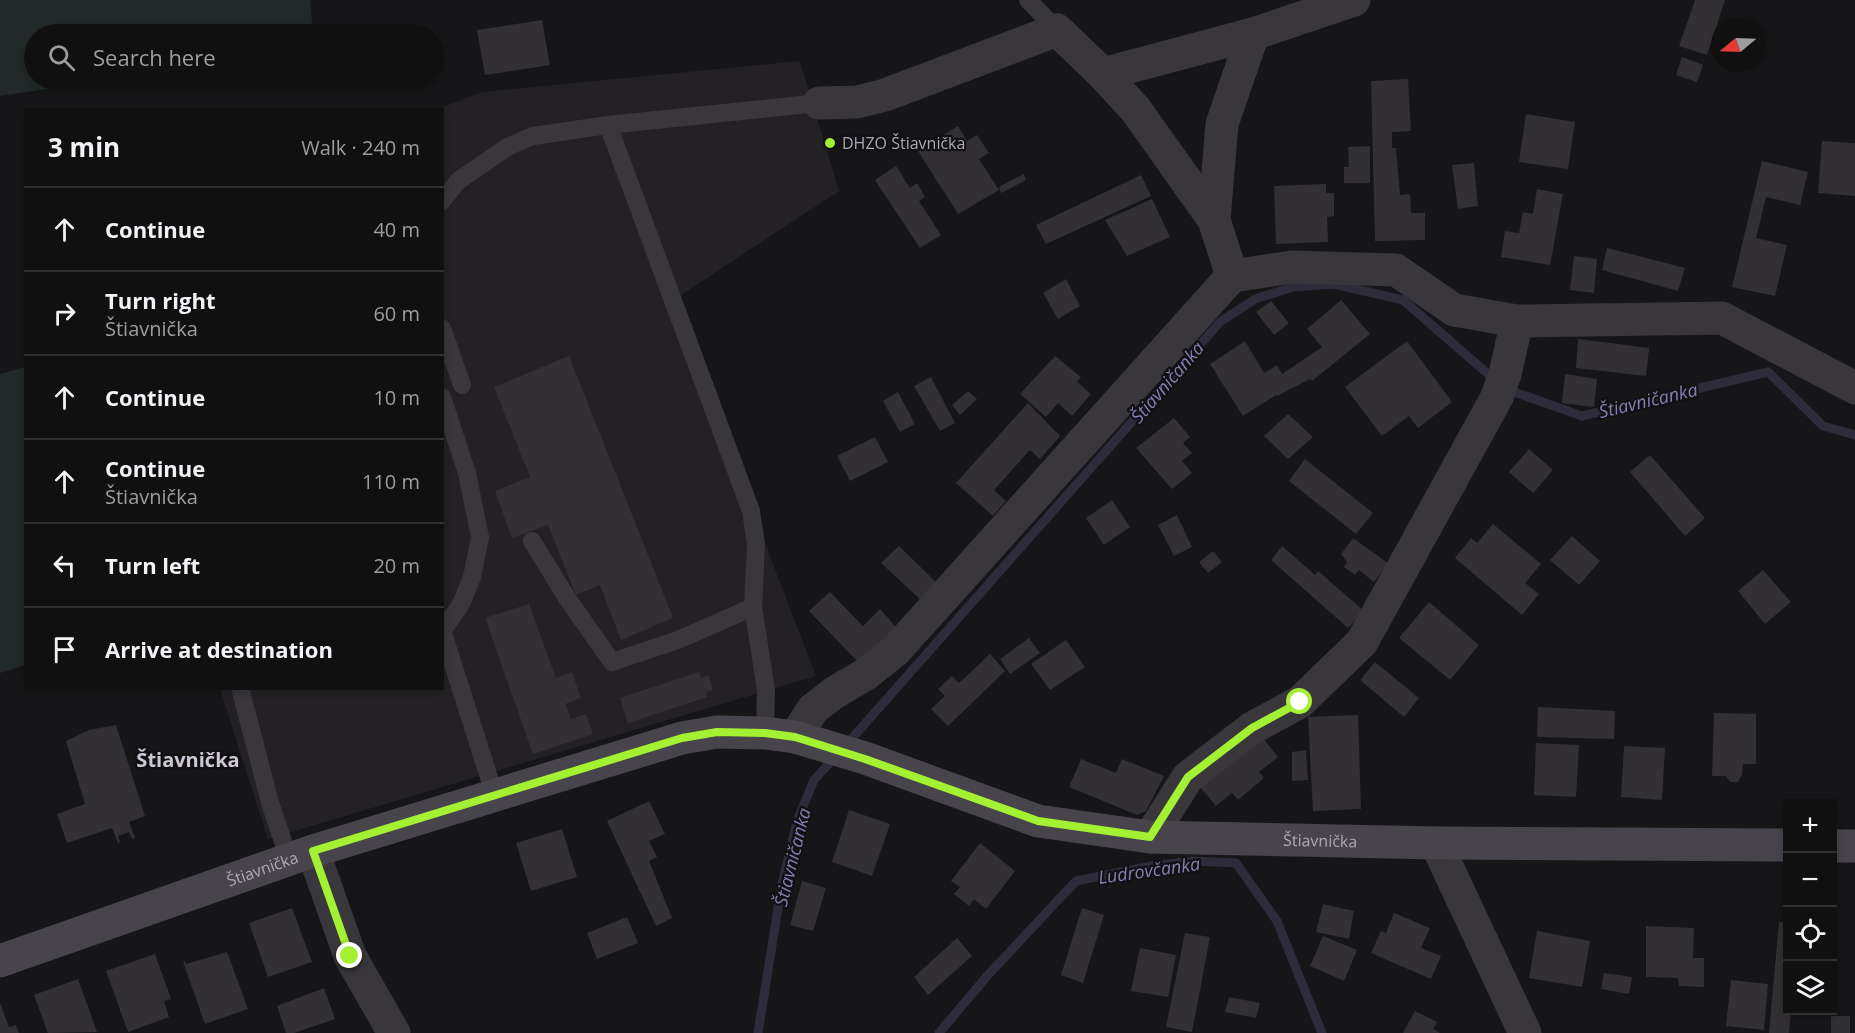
<!DOCTYPE html>
<html lang="en">
<head>
<meta charset="utf-8">
<style>
	body { margin:0; font-family:"Open Sans",sans-serif; background:#19191a; color:#f1f3f6 }
	.controls { position:absolute; right:18px; bottom:18px; display:grid; overflow:hidden; border-radius:0px; box-shadow:0 3px 9px #0003 }
	.controls button { width:54px; height:54px; display:grid; place-items:center; padding:0; border:0; border-bottom:2px solid #303031; background:#101011; color:#f1f3f6; font:30px sans-serif }
	.compass { position:absolute; left:1711px; top:18px; width:54px; height:54px; border-radius:50%; background:#101011; box-shadow:0 3px 9px #0003; rotate:251deg }
	.stop { position:absolute; width:18px; height:18px; margin:-14px; border:4px solid #a4f033; border-radius:50%; background:#fff }
	.stop.end { background:#a4f033; border-color:#fff; box-shadow:0 2px 6px #0008 }
	.list { margin:0; padding:0; list-style:none }
	h2 { display:flex; justify-content:space-between; align-items:center; height:78px; margin:0; padding:0 24px; font-size:26px }
	h2 small { font-size:20px; font-weight:400; color:#9c9d9f }
	.list li { display:grid; grid-template-columns:39px 1fr auto; gap:18px; align-items:center; box-sizing:border-box; height:84px; padding:0 24px; border-top:2px solid #303031 }
	.list b { display:block; font-size:22px; white-space:nowrap }
	.list p { margin:0; font-size:20px; white-space:nowrap; color:#9c9d9f }
	.list em { font-size:20px; font-style:normal; color:#9c9d9f }
	.icon { flex:none; width:33px; height:33px; fill:none; stroke:currentColor; stroke-width:2; stroke-linecap:round; stroke-linejoin:round }
	.map { position:relative; flex:none; width:1855px; height:1033px; overflow:hidden }
	.search { position:absolute; background:#101011; box-shadow:0 3px 9px #0003; left:24px; top:24px; width:420px; height:66px; display:flex; align-items:center; gap:15px; box-sizing:border-box; padding:0 21px; border-radius:33px; color:#9c9d9f; font-size:22px }
	.panel { position:absolute; background:#101011; box-shadow:0 3px 9px #0003; left:24px; top:108px; width:420px; height:582px; border-radius:0px }
	.map>svg:first-child { display:block }
</style>
</head>
<body>
<div class="map">
<svg width="1855" height="1033" viewBox="0 0 1855 1033">
	<rect width="100%" height="100%" fill="#161517"/>
	<path fill="#232124" d="M800,61L839,191L672,301L816,676L268,839L220,689L442,688V110L438,109L482,92Z"/>
	<path fill="#212a28" d="M0,0H310L313,34H34V80H105L0,96Z
		M25,367V665L0,673V374Z"/>
	<g fill="none" stroke-linecap="round" stroke-linejoin="round">
		<path stroke="#2e2b3a" stroke-width="9" d="M1506,389L1582,416L1768,372L1823,426L1855,435
			M847,744L1220,322L1255,299L1293,287L1334,284L1403,300L1496,381
			M758,1033L781,889L797,821L814,780L835,757
			M939,1033L988,975L1076,881L1151,866L1193,861L1236,863L1277,921L1322,1033"/>
	</g>
	<path fill="#323033" d="M1695,0H1725L1707,55L1679,46Z
		M542,20L550,65L485,75L477,30Z
		M1682,57L1703,65L1697,82L1676,75Z
		M1408,79L1411,131L1392,132V148H1396L1400,195L1410,194L1411,213H1425V240L1375,241L1371,81Z
		M1526,114L1575,122L1568,169L1519,162Z
		M958,126L967,141L977,135L989,153L979,159L999,190L958,214L918,151Z
		M1822,141L1855,143V196L1818,193Z
		M1370,146V183H1344V167H1349L1348,147Z
		M1762,161L1808,172L1800,205L1766,197L1756,238L1787,245L1775,296L1732,287Z
		M1474,163L1478,206L1458,209L1452,165Z
		M896,166L910,188L917,183L925,197L919,201L941,235L920,248L875,180Z
		M1024,174L1026,180L1001,193L999,187Z
		M1141,175L1151,196L1046,244L1036,225Z
		M1326,184V193H1334V216L1327,217L1328,242L1276,244L1274,186Z
		M1537,189L1563,194L1550,265L1501,257L1505,231L1519,233L1523,212L1533,214Z
		M1152,199L1170,237L1127,256L1105,220Z
		M1607,248L1685,268L1678,291L1602,270Z
		M1574,256L1597,259L1594,293L1570,290Z
		M1066,279L1080,306L1058,319L1043,293Z
		M1341,300L1370,334L1312,381L1310,379L1277,396L1276,395L1243,416L1210,364L1245,341L1264,373L1277,365L1282,374L1322,347L1307,329Z
		M1271,301L1289,323L1274,335L1256,312Z
		M1578,339L1649,348L1646,376L1576,368Z
		M1407,341L1452,402L1418,428L1409,416L1382,436L1345,387Z
		M569,356L673,618L621,640L600,585L576,595L548,525L512,538L495,491L530,477L494,387Z
		M1055,356L1081,377L1077,382L1091,394L1072,416L1058,403L1046,417L1020,394Z
		M1565,374L1597,379L1594,407L1562,403Z
		M931,377L955,423L940,431L914,386Z
		M968,391L977,399L960,415L952,405Z
		M898,392L915,424L900,432L883,401Z
		M1028,403L1060,436L1040,459L1030,450L994,490L1006,501L993,516L956,483Z
		M1288,414L1313,437L1288,459L1264,436Z
		M1174,418L1190,437L1183,443L1192,453L1182,461L1192,473L1172,489L1136,448Z
		M875,437L888,462L850,481L837,456Z
		M1529,449L1553,470L1533,493L1509,472Z
		M1650,455L1705,518L1685,536L1630,472Z
		M1305,459L1373,513L1356,534L1289,481Z
		M1112,500L1130,527L1104,545L1086,518Z
		M1177,515L1192,547L1174,556L1158,525Z
		M1493,524L1541,564L1525,583L1539,594L1522,615L1455,558L1471,538L1477,543Z
		M1572,536L1600,561L1579,585L1550,560Z
		M1353,538L1388,563L1374,582L1359,570L1355,575L1344,567L1347,562L1341,554Z
		M899,546L939,585L923,602L881,563Z
		M1282,546L1315,575L1318,571L1364,611L1348,628L1271,560Z
		M1213,551L1222,562L1208,573L1199,562Z
		M1763,570L1791,602L1765,624L1738,591Z
		M830,592L863,626L880,609L898,629L860,664L809,611Z
		M1429,602L1479,645L1450,680L1399,638Z
		M529,604L556,678L572,672L581,698L565,704L571,719L586,714L593,734L533,754L485,618Z
		M1029,638L1040,653L1010,674L1000,659Z
		M1066,640L1085,667L1050,690L1031,664Z
		M990,654L1005,671L948,726L931,709L945,696L938,689L952,676L959,683Z
		M1375,662L1419,698L1404,717L1360,680Z
		M699,672L701,678L709,675L713,690L706,692L707,697L628,723L620,698Z
		M1538,707L1615,711L1614,739L1537,737Z
		M1714,713L1756,714V764H1743L1742,775L1738,782H1730L1726,776H1712Z
		M1358,715L1361,809L1313,811L1308,717Z
		M116,725L145,816L129,822L135,838L132,839L129,832L118,836L120,843H118L112,828L67,843L57,814L85,804L66,741L89,730Z
		M1262,737L1278,757L1259,772L1264,778L1238,800L1232,793L1216,806L1200,787Z
		M1536,743L1579,745L1576,797L1534,795Z
		M1624,746L1665,748L1662,800L1621,797Z
		M1306,750L1308,780L1292,781V752Z
		M1081,759L1116,773L1122,759L1164,776L1146,811L1137,815L1069,787Z
		M649,801L665,834L649,841L657,857L649,861L672,918L656,926L607,821Z
		M849,810L890,824L872,876L832,862Z
		M562,829L577,877L531,891L516,843Z
		M980,843L1015,871L986,909L974,899L969,906L954,894L960,887L951,881Z
		M802,881L826,888L813,931L790,925Z
		M1323,904L1354,911L1349,939L1316,932Z
		M292,908L312,962L268,977L249,923Z
		M1082,908L1104,915L1083,983L1061,975Z
		M1394,913L1430,928L1421,948L1441,956L1431,979L1371,953L1381,931L1386,933Z
		M627,917L638,943L597,959L587,933Z
		M1779,922L1788,923V1010L1791,1011L1789,1033H1769Z
		M1646,926L1694,928L1693,958H1704V987L1679,986L1678,978L1646,977Z
		M1537,931L1590,941L1582,987L1529,978Z
		M1185,933L1210,937L1192,1032L1166,1027Z
		M1323,936L1357,950L1344,981L1310,966Z
		M957,938L972,956L928,995L914,977Z
		M1140,948L1176,955L1168,997L1131,991Z
		M227,952L248,1009L205,1024L183,962L185,961L186,964Z
		M155,954L171,999L164,1001L169,1017L128,1032L106,971Z
		M1604,973L1632,977L1629,994L1601,989Z
		M78,979L97,1032L48,1033L34,995Z
		M1731,980L1768,984L1764,1030L1726,1026Z
		M324,988L335,1019L294,1033H286L277,1006Z
		M1229,997L1260,1003L1256,1018L1225,1012Z
		M0,1003L9,1027L16,1025L19,1033H0Z
		M1415,1011L1437,1022L1433,1029L1440,1033H1403Z
		M1831,1016H1850V1033H1831Z"/>
	<g fill="none" stroke-linecap="round" stroke-linejoin="round">
		<path stroke="#39363c" stroke-width="18" d="M1028,0L1057,30
			M442,201L458,181L509,146L533,136L608,125
			M442,328L462,385
			M442,397L467,473L480,537L472,577L461,604L443,630
			M532,541L567,598L612,662L678,640L753,607
			M442,630L495,796
			M240,688L271,806L289,859
			M765,733L766,690L753,607L756,544L751,511L608,125L819,103"/>
		<path stroke="#39363c" stroke-width="33" d="M1103,74L1253,34
			M819,103L857,102L885,95L1057,30L1103,74L1136,110L1214,220
			M1232,276L1214,220L1222,124L1253,34L1354,0
			M795,737L813,709L834,693L866,674L896,650L1232,276L1292,267L1396,270L1454,310L1517,321L1722,318L1855,388
			M1150,837L1188,777L1252,728L1300,702L1362,642L1497,397L1505,374L1517,321
			M1436,843L1525,1033
			M313,851L350,956L394,1033"/>
		<g stroke="#48444c" stroke-width="33">
			<path d="M1832,846H1855"/>
			<path id="s1" d="M0,961L313,851L682,738L717,732L765,733L795,737L865,758L1038,821L1150,837L1436,843L1788,845"/>
		</g>
	</g>
	<g fill="none" stroke-linecap="round" stroke-linejoin="round">
		<path stroke="#a4f033" stroke-width="8" d="M350,956L313,851L682,738L717,732L765,733L795,737L865,759L1038,821L1150,837L1188,777L1252,728L1300,702"/>
	</g>
	<circle fill="#a4f033" stroke="#111012" stroke-width="2" cx="830" cy="143" r="6"/>
	<g text-anchor="middle" dominant-baseline="central" stroke-width="4.5" stroke-linejoin="round" paint-order="stroke">
		<g font-size="16" fill="#aea7b7" stroke="#111012" text-anchor="start">
			<text x="842" y="143">DHZO Štiavnička</text>
		</g>
		<g font-size="16" fill="#aea7b7" stroke="#111012">
			<text stroke="none"><textPath href="#s1" startOffset="1372">Štiavnička</textPath></text>
			<text stroke="none"><textPath href="#s1" startOffset="278">Štiavnička</textPath></text>
		</g>
		<g font-size="18" font-style="italic" fill="#897eb2" stroke="#111012">
			<text transform="translate(1167 382) rotate(-49)">Štiavničanka</text>
			<text transform="translate(1648 400) rotate(-13)">Štiavničanka</text>
			<text transform="translate(792 857) rotate(-76)">Štiavničanka</text>
			<text transform="translate(1149 870) rotate(-8)">Ludrovčanka</text>
		</g>
		<g font-size="20" font-weight="bold" fill="#cdc8d3" stroke="#111012">
			<text x="188" y="759">Štiavnička</text>
		</g>
	</g>
</svg>
<div class="controls">
<button>+</button>
<button>−</button>
<button><svg class="icon" aria-label="locate" viewBox="0 0 24 24"><circle cx="12" cy="12" r="6"/><path d="M12 2v4M12 18v4M2 12h4M18 12h4"/></svg></button>
<button><svg class="icon" aria-label="layers" viewBox="0 0 24 24"><path d="M12 4l9 5-9 5-9-5zM3 14l9 5 9-5"/></svg></button>
</div>
<svg class="compass" viewBox="-18 -18 36 36"><path d="M0-13l5 13h-10z" fill="#e53935"/><path d="M0 13l5-13h-10z" fill="#9c9d9f"/></svg>
<div class="stop" style="left:1300px;top:702px"></div>
<div class="stop end" style="left:350px;top:956px"></div>
<div class="search"><svg class="icon" aria-label="search" viewBox="0 0 24 24"><circle cx="10" cy="10" r="6"/><path d="M15 15l6 6"/></svg>Search here</div>
<section class="panel">
<h2>3 min<small>Walk · 240 m</small></h2>
<ul class="list">
<li><svg class="icon" aria-label="ahead" viewBox="0 0 24 24"><path d="M12 20V5M6 11l6-6 6 6"/></svg><div><b>Continue</b></div><em>40 m</em></li>
<li><svg class="icon" aria-label="right" viewBox="0 0 24 24"><path d="M7 20v-9h11M14 6l5 5-5 5"/></svg><div><b>Turn right</b><p>Štiavnička</p></div><em>60 m</em></li>
<li><svg class="icon" aria-label="ahead" viewBox="0 0 24 24"><path d="M12 20V5M6 11l6-6 6 6"/></svg><div><b>Continue</b></div><em>10 m</em></li>
<li><svg class="icon" aria-label="ahead" viewBox="0 0 24 24"><path d="M12 20V5M6 11l6-6 6 6"/></svg><div><b>Continue</b><p>Štiavnička</p></div><em>110 m</em></li>
<li><svg class="icon" aria-label="left" viewBox="0 0 24 24"><path d="M17 20v-9H6M10 6l-5 5 5 5"/></svg><div><b>Turn left</b></div><em>20 m</em></li>
<li><svg class="icon" aria-label="arrive" viewBox="0 0 24 24"><path d="M6 21V4h12l-3 4 3 4H6"/></svg><div><b>Arrive at destination</b></div></li>
</ul>
</section>
</div>
</body>
</html>
